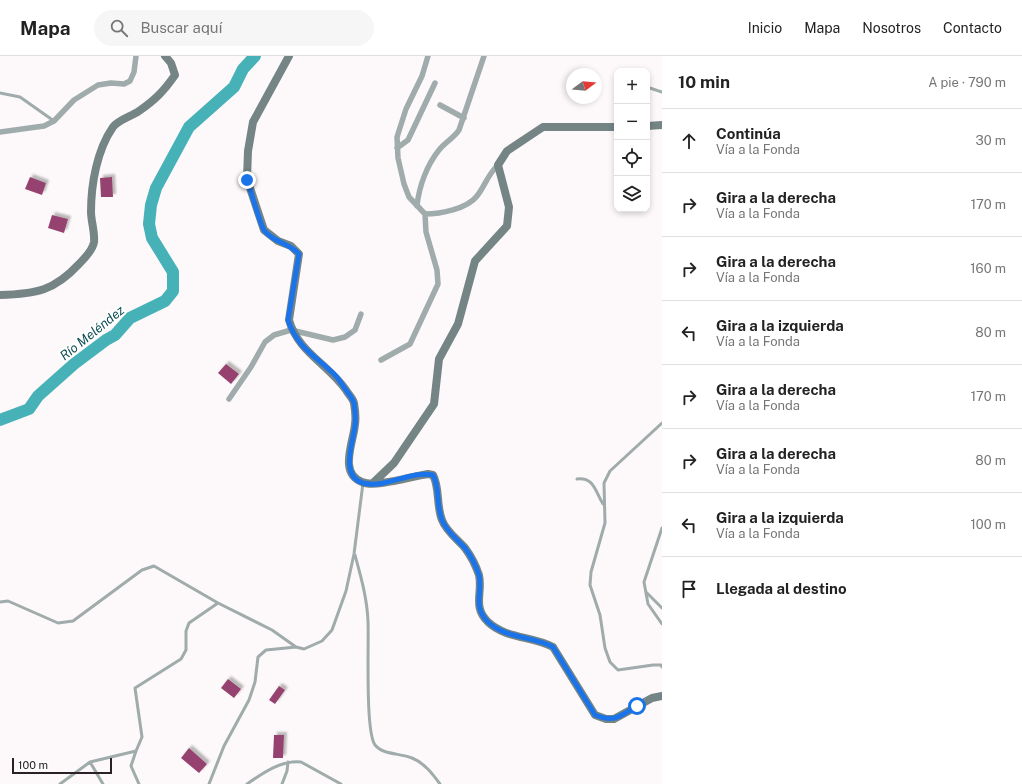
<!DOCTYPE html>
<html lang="es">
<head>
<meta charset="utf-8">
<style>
	body { margin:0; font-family:"Public Sans",sans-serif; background:#f6f6f6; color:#222 }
	.controls { position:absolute; right:12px; top:12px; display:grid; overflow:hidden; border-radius:8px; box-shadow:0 2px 6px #0003 }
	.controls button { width:36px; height:36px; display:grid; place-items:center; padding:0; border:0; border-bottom:1px solid #e0e0e0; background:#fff; color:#222; font:20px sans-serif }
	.compass { position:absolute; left:566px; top:12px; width:36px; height:36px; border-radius:50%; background:#fff; box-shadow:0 2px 6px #0003; rotate:74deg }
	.scale { position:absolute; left:12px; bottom:10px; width:100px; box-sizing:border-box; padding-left:4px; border:2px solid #292125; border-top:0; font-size:11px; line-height:14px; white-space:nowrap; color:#292125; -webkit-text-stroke:3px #fff; paint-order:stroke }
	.stop { position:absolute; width:12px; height:12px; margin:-9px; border:3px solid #1a73e8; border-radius:50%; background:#fff }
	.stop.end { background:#1a73e8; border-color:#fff; box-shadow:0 1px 4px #0008 }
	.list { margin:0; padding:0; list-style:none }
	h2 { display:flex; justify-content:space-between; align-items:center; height:52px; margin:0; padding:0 16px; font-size:17px }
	h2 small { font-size:13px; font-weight:400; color:#767676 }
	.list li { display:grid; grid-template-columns:26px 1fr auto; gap:12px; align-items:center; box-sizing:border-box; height:64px; padding:0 16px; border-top:1px solid #e0e0e0 }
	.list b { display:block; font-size:15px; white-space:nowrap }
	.list p { margin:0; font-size:13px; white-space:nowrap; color:#767676 }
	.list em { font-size:13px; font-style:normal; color:#767676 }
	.icon { flex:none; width:22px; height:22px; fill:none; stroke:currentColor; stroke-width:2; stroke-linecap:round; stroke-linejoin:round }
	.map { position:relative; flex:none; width:662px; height:728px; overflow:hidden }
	header { display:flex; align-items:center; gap:24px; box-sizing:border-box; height:56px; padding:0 20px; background:#fff; border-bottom:1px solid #e0e0e0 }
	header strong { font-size:19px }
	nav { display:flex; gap:22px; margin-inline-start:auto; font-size:14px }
	.search { width:280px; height:36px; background:#f6f6f6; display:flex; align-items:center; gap:10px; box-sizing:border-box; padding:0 14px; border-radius:22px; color:#767676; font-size:15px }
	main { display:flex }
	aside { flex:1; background:#fff }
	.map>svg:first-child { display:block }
</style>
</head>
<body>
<header>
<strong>Mapa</strong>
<div class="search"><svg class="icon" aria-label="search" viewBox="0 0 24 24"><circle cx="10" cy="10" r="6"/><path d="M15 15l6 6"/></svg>Buscar aquí</div>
<nav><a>Inicio</a><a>Mapa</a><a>Nosotros</a><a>Contacto</a></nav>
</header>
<main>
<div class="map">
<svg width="662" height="728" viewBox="0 0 662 728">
	<defs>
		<filter id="shadow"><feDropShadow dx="3" dy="-3" stdDeviation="1" flood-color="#0004"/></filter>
	</defs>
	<rect width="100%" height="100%" fill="#fdf9fa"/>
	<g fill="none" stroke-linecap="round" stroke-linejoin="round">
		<path stroke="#46b2b8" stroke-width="12" d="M0,364L29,353L38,340L74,308L106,284L115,279L130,262L165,245L173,235V216L152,182L149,168L151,149L156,132L189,71L234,31L243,13L255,0"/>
	</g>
	<path fill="#95436f" filter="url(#shadow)" d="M30,121L46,127L42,139L25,133Z
		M112,121L113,141H101L100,122Z
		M52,159L68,163L64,177L48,172Z
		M226,308L239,318L231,328L218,317Z
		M228,623L241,633L234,642L221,632Z
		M279,630L285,634L275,648L269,644Z
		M274,679H284L283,702H273Z
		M189,692L207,708L199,717L181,702Z"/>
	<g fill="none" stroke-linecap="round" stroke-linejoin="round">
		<path stroke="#a0abab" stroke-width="3" d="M647,31L662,36
			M0,37L20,41L54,65
			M662,367L610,415L604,427L605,467L591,516L590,529L600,559L605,592L610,606L618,614L653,609H661L662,611
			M577,423C594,421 595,435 603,448
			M662,472L644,526L648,548L662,568
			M355,499C361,521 367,542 368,565C369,586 365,675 375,689C383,699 400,697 412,702C424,707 432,717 440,728
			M646,536L662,552
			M0,546L8,545L58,567L73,565L142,514L154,510L218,547L272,574L296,591L304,593L322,585L332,574L346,535L354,498L363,427
			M136,695L131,710L139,728
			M90,706L103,728
			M60,728L90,706L136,695L142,681L135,632L181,603L186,594V575L189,567L218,547
			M209,728L224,690L249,644L255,626L258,601L266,594L296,591
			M247,728C263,717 281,704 301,706L341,728
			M282,728L287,715L288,706"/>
		<path stroke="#a0abab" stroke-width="5.5" d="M428,0L422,20L406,53L397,81L398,102L404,128L409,141L425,158C440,158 467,153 477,140C485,130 488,118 498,109
			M440,49L464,62
			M0,76L44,70L54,65L74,44L98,29L111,27L124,28L130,25L134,16L136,0
			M397,92L408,84L435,27
			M417,150C419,130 427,109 439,94C445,86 454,82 459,74L484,0
			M381,304L410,288L438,228L437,214L426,176L425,158
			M229,343L251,311L265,286L274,279L291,274L333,284L345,281L355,274L361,258"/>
		<path stroke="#758485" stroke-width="8" d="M289,0L253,66L248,95L247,123L264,174L278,185L291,190L299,198L289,264C298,296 328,308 346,334C348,338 353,342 354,347C355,353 356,362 355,368C354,385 338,417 362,426C375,432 413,420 428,418L433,419C440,432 436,449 442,464C446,475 457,483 465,492C471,500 476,510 479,519C483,537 472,550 488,566C506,583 533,580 553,591L595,659L606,663H614L652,642L662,640
			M647,70L662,69
			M0,239C36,238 54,235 79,208C84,203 93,194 94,186C95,176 91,165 91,156C91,128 97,94 113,71C118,64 132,60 139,55C155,44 164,35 175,19L171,7L165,0
			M373,427L394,407L434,348L439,303L458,268L475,205L507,170L509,151L498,109L507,95L543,71H617"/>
	</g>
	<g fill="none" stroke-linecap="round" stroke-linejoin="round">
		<path stroke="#1a73e8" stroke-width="5" d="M247,124C251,134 259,166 264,174C271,185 289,187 299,198L288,264C297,292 317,301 335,319C339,323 342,329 346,334C349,338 353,343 354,347C355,354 356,362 355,369C354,384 339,420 363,427C386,433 410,414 433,419C440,432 436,449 442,464C446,475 457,483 465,492C471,500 476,510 479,519C483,537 472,550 488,566C506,583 533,580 553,591L595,659C615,667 620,660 637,650"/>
	</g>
	<g text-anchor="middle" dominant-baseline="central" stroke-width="4" stroke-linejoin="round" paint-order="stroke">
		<g font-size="13" font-style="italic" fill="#0d4e51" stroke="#fff">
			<text transform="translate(92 277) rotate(-39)">Río Meléndez</text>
		</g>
	</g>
</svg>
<div class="controls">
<button>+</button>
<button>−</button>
<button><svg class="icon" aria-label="locate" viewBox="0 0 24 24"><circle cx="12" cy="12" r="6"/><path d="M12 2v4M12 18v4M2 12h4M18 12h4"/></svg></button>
<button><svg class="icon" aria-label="layers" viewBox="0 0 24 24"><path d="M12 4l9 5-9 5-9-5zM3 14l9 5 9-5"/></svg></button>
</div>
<svg class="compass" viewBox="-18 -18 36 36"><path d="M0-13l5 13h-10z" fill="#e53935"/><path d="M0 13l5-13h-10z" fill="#767676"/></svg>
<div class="scale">100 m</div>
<div class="stop" style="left:637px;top:650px"></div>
<div class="stop end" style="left:247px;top:124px"></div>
</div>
<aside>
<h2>10 min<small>A pie · 790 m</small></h2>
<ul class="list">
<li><svg class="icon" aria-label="ahead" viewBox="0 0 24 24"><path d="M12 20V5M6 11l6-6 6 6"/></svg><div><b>Continúa</b><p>Vía a la Fonda</p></div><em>30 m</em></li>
<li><svg class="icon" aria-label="right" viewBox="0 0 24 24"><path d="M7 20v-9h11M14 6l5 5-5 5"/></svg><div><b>Gira a la derecha</b><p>Vía a la Fonda</p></div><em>170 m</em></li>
<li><svg class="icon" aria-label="right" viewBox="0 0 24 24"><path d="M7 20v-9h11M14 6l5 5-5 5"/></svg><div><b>Gira a la derecha</b><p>Vía a la Fonda</p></div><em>160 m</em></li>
<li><svg class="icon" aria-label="left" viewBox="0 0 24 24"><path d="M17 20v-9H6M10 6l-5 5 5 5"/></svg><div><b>Gira a la izquierda</b><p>Vía a la Fonda</p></div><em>80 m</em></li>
<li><svg class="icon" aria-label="right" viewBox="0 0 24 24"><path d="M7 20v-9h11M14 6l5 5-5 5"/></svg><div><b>Gira a la derecha</b><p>Vía a la Fonda</p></div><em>170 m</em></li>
<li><svg class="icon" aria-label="right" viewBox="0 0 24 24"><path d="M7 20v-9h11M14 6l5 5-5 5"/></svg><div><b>Gira a la derecha</b><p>Vía a la Fonda</p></div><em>80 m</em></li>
<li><svg class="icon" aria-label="left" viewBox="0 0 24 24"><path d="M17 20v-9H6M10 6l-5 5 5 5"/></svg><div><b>Gira a la izquierda</b><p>Vía a la Fonda</p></div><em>100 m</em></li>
<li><svg class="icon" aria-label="arrive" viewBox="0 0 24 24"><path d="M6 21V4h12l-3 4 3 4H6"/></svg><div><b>Llegada al destino</b></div></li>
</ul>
</aside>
</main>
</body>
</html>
